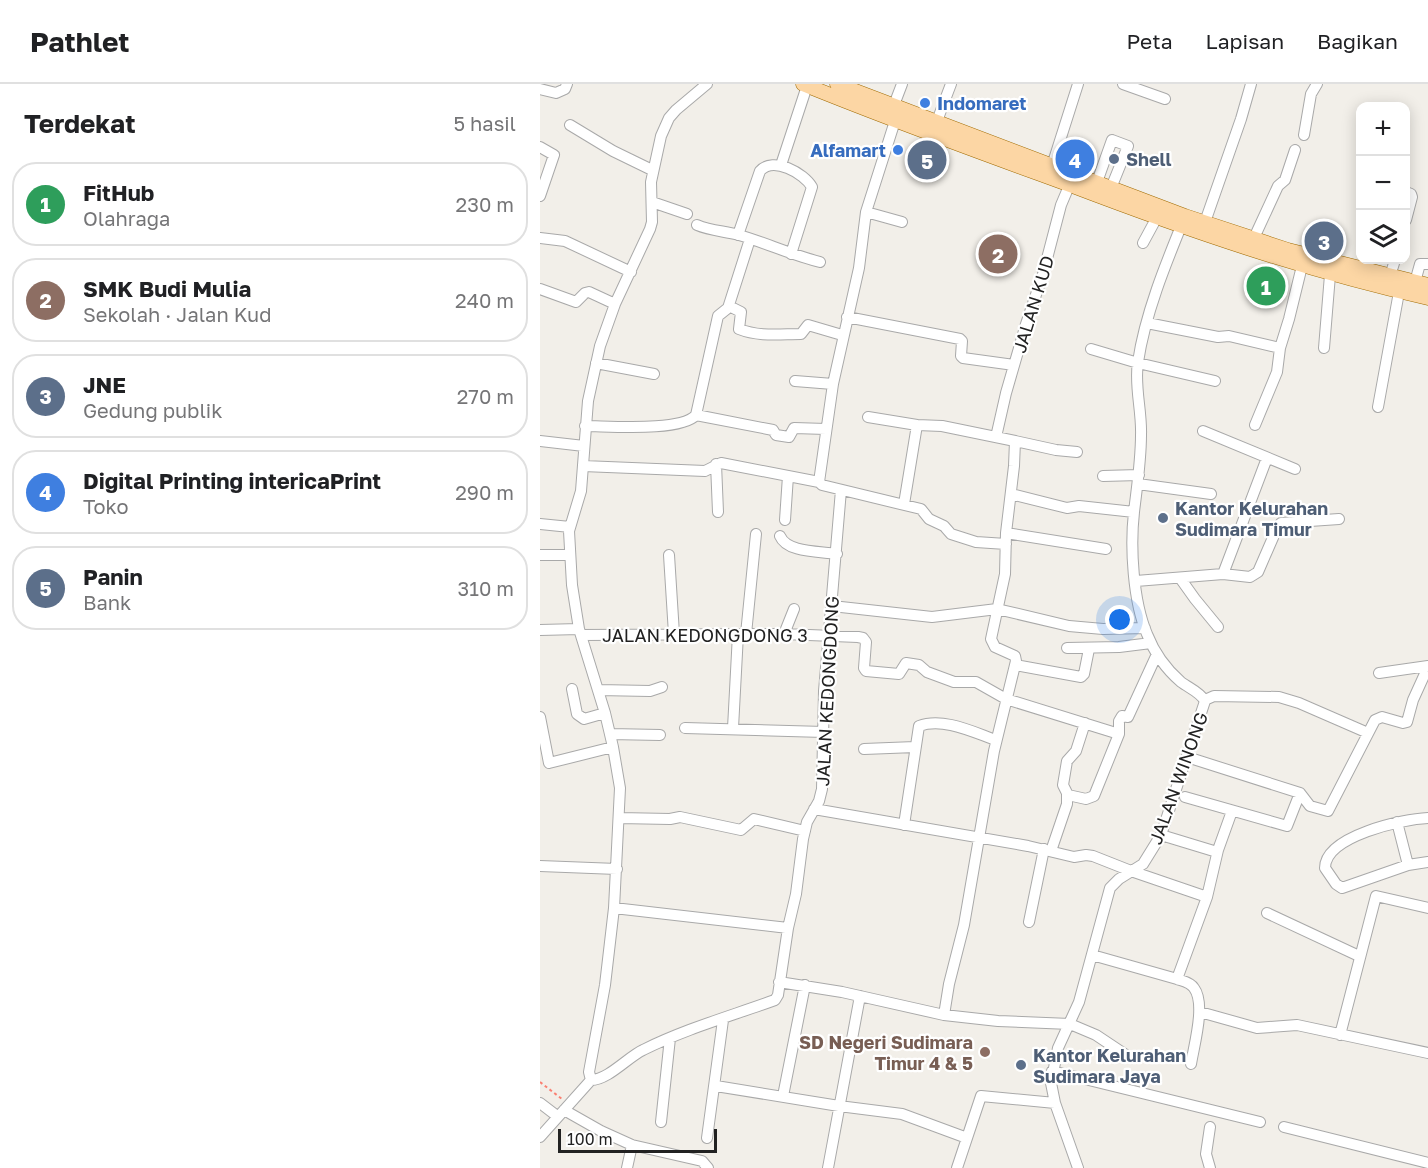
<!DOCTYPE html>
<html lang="id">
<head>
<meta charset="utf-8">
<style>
	body { margin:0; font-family:"Golos Text",sans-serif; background:#f2f2f2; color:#202124 }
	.controls { position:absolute; right:18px; top:18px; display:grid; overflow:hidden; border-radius:12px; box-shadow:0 3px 15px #0003 }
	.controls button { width:54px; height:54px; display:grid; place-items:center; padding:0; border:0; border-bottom:2px solid #e0e0e0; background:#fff; color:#202124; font:30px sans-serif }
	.scale { position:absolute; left:18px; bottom:15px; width:159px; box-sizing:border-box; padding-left:6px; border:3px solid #222; border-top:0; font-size:16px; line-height:21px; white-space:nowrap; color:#222; -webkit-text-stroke:4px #fff; paint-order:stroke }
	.you { position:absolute; left:580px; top:536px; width:21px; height:21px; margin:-15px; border:4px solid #fff; border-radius:50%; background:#1a73e8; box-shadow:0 0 0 9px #1a73e833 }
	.badge { display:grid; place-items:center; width:39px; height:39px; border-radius:50%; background:#111827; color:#fff; font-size:20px; font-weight:700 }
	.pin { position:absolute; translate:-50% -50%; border:3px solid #fff; box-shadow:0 2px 6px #0006 }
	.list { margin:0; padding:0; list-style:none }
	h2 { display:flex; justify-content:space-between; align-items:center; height:78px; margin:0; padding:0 24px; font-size:26px }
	h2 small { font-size:20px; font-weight:400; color:#757577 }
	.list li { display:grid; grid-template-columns:39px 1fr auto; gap:18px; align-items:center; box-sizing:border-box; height:84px; margin:0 12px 12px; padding:0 12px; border:2px solid #e0e0e0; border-radius:24px }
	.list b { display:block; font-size:22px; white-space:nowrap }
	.list p { margin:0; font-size:20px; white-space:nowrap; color:#757577 }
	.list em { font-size:20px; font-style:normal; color:#757577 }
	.icon { flex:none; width:33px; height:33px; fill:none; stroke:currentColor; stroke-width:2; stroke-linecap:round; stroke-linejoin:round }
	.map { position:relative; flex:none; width:888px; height:1084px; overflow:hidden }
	header { display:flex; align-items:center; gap:36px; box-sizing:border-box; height:84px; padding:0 30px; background:#fff; border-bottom:2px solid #e0e0e0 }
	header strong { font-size:28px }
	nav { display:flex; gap:33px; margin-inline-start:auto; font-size:21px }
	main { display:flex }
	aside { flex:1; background:#fff }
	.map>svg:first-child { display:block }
</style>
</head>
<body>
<header>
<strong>Pathlet</strong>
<nav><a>Peta</a><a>Lapisan</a><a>Bagikan</a></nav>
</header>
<main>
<aside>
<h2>Terdekat<small>5 hasil</small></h2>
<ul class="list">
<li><span class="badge" style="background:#2e9e5b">1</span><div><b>FitHub</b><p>Olahraga</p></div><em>230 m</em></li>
<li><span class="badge" style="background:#8d6e63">2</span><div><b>SMK Budi Mulia</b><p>Sekolah · Jalan Kud</p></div><em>240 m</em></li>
<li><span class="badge" style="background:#5c6f8a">3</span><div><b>JNE</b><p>Gedung publik</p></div><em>270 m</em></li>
<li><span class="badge" style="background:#3f7fe0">4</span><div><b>Digital Printing intericaPrint</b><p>Toko</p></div><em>290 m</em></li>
<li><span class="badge" style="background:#5c6f8a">5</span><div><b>Panin</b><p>Bank</p></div><em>310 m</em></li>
</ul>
</aside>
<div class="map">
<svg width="888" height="1084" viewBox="0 0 888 1084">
	<rect width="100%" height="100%" fill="#f2efe9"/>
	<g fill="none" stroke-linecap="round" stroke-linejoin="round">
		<defs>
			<path id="minor" d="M583,0L625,15
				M0,5L16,9L25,5L27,0
				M354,21L362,0
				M355,37L326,128L319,184L293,300L279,398L282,401L381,425L389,435L404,442L411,450L436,458L466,460
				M397,37L411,0
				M30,41L73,67L112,86
				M764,51L771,10L777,0
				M0,63L14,71L0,112
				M241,81L267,2
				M510,88L538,0
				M557,98L572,56L588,62L571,104
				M866,108L871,110L872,113L866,136
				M112,118L147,130
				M326,128L362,138
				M665,138L701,35L711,0
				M157,141C171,147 185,147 199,151C226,159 252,171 280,178
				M198,151L220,87C233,72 264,89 272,103L251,170
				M0,154L25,157L91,188
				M714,154L738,102L745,96L755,66
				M603,159L616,135
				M850,192L855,176
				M875,198L880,180H888
				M0,205L36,218L45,209L49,208L75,220
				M189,222L201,228L199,245C219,253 240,250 261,250L268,241L302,251
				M307,233L420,255L422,257L421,272L423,274L474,281
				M607,239L678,253L689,252L740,264
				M784,264L790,191
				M551,265L598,279L675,297
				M56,279L114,290
				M255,297L293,300
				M838,323L859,208
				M156,331L233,346L236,351L249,353L254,344L286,345
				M328,333L377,341L402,342L475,357L474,382L466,449L465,490L451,555L455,563L475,572L476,577L454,667L424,841L409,900L404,931
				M715,341L737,288L740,264L749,235L762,182
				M45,342C69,342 141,348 156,331L178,232L188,224L210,155
				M663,347L755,385
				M456,353L466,309L486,240L503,190L521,121L532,95
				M0,357L44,362
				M475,357L516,366L537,368
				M176,380L178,428
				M43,382L165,387L181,379L279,398
				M563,392L599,391
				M598,400L671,410
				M471,410L527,424L539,422L594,428
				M364,420L377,341
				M245,436L248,392
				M0,440L30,443
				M466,449L566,465
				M240,452C247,469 280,467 297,470
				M0,471H30
				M129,471L134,550
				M683,490L727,374
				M640,494L655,515L678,543
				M596,497L683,490L710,493L718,488L738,442L741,439L799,435
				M292,522L392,533L457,525L529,542L563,545L605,544
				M0,546L39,545
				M206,550L216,450
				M244,550L254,525
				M41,551L244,550L318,553L323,554L326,558L324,584L326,587L359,590L366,579L379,581L387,588L414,598H436L466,615L579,650
				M527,564L579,563L611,559
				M475,581L541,593L544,590L549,565
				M839,589L888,582
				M32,605L37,630L44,635L65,629
				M58,606L110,607L122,603
				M665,616L674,612L739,613L759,619L828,649
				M0,633L9,679L73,663
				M145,644L284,648
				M193,644L198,550
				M70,650L120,651
				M324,665L375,663
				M647,673L760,709L770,722L788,727L835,636L842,633L863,639L867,638L873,616L888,583
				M528,711L546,715L554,712L579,650V637L582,632L588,633L617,570
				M645,713L747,742L760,709
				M274,725L488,762L534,773L546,771L553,772L591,787L667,813
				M79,734L130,735L140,733L201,746L214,735L265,747
				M888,734C863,735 785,752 785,784L796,800L802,804L868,781L888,778
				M857,738L868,781
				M364,741L379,642C403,633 433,648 456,656
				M621,751L677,768
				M511,767L527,720V709L523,701L527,677L536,667L545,639
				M0,782L77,785
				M74,824L248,844
				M727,829L819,872
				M489,838L504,765
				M552,871L637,895C642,897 650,898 654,904C666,920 654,961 651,980
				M637,895L667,813L678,766L692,727
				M239,898L302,908L404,931L458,937L530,940L556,951L586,971
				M660,928L717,944L757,941L888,969
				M800,951L836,812L888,824
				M512,987L720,1038
				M51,996L49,988L65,901L74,824L80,704L73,663L65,629L39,545L32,501L29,447L41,407L48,317L60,262L75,220L110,145L112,138L111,98L121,52L129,34L136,26L167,0
				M176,1002L299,1022L362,1030L427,1054
				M243,1012L265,901
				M0,1019L17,1032
				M24,1026L61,1047L92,1061L162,1077L168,1084
				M121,1038L130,954
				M744,1043L888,1079
				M0,1053L51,996C68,996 88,973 103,966C145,945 191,932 235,916L238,911L248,844L256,810L263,755L267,738L279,717L282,705L284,607L301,406
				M167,1054L183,936
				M87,1084L92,1061
				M288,1084L320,912
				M417,1084L441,1012L515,1019
				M538,1084L515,1019L511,999L518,964L539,918L570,804L579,795L603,780L621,751L665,617C660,608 649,604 641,598C626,585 614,568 607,550C593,517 590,463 594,428C597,402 601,377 601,351C602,327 594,301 598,278C605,230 626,179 644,135
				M670,1084L666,1070L670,1043"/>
			<path id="major" d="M263,0C351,36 440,68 530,101C648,146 764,186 888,214
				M297,0L645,132L748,166L888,201"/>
		</defs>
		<use href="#minor" stroke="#a9a9a9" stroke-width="12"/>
		<use href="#major" stroke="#a06b00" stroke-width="15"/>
		<path stroke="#fa8072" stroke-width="2" stroke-dasharray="3 3" stroke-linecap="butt" d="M0,998L22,1015"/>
		<use href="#minor" stroke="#fff" stroke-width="10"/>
		<use href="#major" stroke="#fcd6a4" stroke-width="14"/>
	</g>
	<g fill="#3f7fe0" stroke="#fff" stroke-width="2">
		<circle cx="385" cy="19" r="6"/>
		<circle cx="358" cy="66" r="6"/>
	</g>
	<g fill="#5c6f8a" stroke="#fff" stroke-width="2">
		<circle cx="574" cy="75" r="6"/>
		<circle cx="623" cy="434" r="6"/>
		<circle cx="481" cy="981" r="6"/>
	</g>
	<circle fill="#8d6e63" stroke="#fff" stroke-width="2" cx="445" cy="968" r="6"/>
	<g text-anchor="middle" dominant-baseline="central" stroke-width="4.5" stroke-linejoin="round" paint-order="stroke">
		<g font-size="18" font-weight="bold" fill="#366cbe" stroke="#fff" text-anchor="start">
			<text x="397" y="19">Indomaret</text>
			<text x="346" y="66" text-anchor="end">Alfamart</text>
		</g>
		<g font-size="18" font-weight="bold" fill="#4e5e75" stroke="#fff" text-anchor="start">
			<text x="586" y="75">Shell</text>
			<text x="635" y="424">Kantor Kelurahan<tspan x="635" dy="21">Sudimara Timur</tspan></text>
			<text x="493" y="971">Kantor Kelurahan<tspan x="493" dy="21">Sudimara Jaya</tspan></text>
		</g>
		<g font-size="18" fill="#222" stroke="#fff">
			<text transform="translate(493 220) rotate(-73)">JALAN KUD</text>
			<text x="165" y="551">JALAN KEDONGDONG 3</text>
			<text transform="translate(287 607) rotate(-87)">JALAN KEDONGDONG</text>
			<text transform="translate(638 694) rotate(-70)">JALAN WINONG</text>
		</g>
		<g font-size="18" font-weight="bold" fill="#785e54" stroke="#fff" text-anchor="end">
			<text x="433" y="958">SD Negeri Sudimara<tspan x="433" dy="21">Timur 4 &amp; 5</tspan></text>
		</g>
	</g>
</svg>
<div class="controls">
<button>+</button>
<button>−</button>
<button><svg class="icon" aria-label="layers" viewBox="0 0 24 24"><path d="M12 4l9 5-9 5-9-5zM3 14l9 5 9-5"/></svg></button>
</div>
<div class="scale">100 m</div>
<div class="you"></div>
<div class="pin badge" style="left:726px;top:202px;background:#2e9e5b">1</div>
<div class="pin badge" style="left:458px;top:170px;background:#8d6e63">2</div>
<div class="pin badge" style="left:784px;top:157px;background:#5c6f8a">3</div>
<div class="pin badge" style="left:535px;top:75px;background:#3f7fe0">4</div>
<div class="pin badge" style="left:387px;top:76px;background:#5c6f8a">5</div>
</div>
</main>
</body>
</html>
